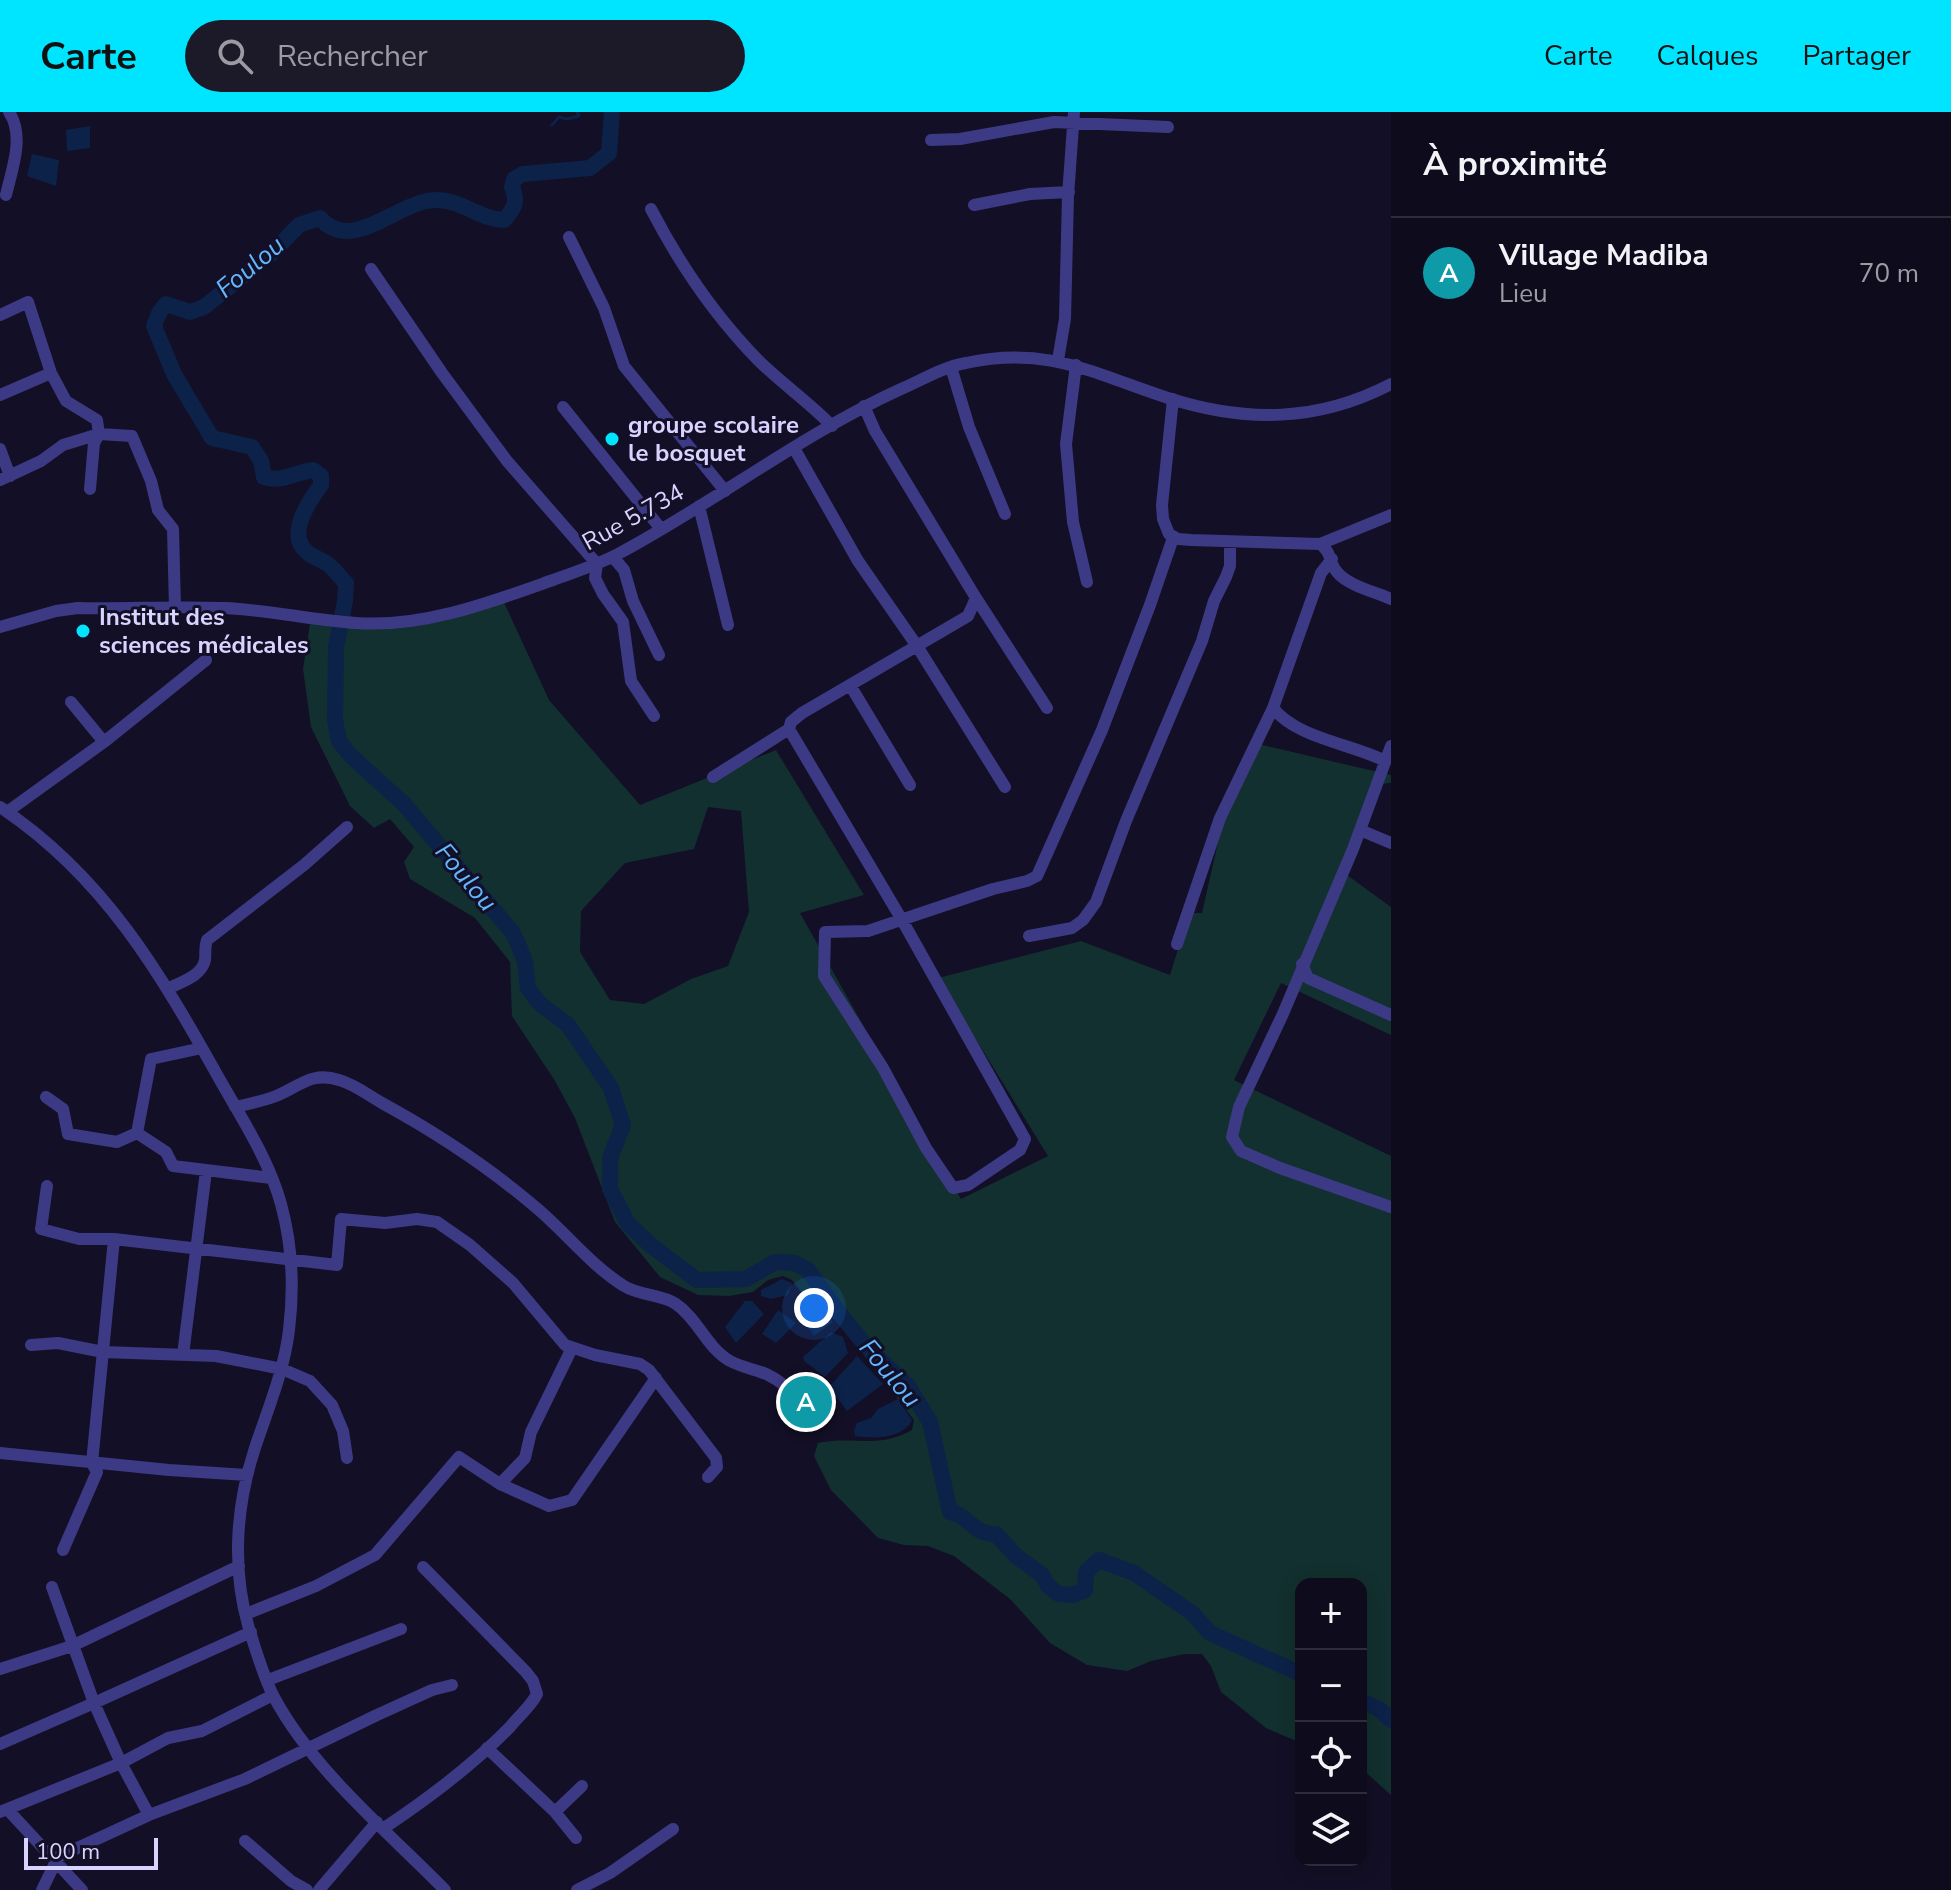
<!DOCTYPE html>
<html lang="fr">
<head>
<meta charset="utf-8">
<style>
	body { margin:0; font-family:"Nunito Sans",sans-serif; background:#1c1929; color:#f1f3f6 }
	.controls { position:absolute; right:24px; bottom:24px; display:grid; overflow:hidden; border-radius:16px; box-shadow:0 4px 20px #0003 }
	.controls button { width:72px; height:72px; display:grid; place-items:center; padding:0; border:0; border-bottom:2px solid #2e2b3b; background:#0e0b1c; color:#f1f3f6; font:40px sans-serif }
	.scale { position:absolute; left:24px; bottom:20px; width:134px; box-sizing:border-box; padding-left:8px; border:4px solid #d9d4ff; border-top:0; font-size:22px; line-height:28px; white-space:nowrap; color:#d9d4ff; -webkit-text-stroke:6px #130f26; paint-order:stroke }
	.you { position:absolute; left:814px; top:1196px; width:28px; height:28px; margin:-20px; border:6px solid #fff; border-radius:50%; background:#1a73e8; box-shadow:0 0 0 12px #1a73e833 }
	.badge { display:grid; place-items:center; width:52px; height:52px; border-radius:50%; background:#00e5ff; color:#fff; font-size:26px; font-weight:700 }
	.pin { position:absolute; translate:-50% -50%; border:4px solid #fff; box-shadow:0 2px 8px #0006 }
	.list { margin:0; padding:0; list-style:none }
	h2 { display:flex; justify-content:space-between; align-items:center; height:104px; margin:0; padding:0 32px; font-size:34px }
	h2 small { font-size:26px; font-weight:400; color:#9b9ba3 }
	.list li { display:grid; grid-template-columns:52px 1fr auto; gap:24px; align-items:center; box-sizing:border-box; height:112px; padding:0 32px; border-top:2px solid #2e2b3b }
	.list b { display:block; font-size:30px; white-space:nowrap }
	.list p { margin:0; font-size:26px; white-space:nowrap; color:#9b9ba3 }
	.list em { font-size:26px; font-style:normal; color:#9b9ba3 }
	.icon { flex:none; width:44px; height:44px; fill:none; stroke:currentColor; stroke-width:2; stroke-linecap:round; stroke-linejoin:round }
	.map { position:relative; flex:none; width:1391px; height:1778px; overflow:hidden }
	header { display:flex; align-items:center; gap:48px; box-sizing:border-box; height:112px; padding:0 40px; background:#00e5ff; color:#111 }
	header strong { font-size:38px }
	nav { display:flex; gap:44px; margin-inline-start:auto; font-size:28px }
	.search { width:560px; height:72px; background:#1c1929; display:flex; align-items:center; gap:20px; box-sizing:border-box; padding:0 28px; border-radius:44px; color:#9b9ba3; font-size:30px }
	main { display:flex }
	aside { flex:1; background:#0e0b1c }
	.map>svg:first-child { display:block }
</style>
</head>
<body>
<header>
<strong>Carte</strong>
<div class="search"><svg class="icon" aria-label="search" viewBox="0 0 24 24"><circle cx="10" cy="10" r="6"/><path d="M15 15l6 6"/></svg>Rechercher</div>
<nav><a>Carte</a><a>Calques</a><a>Partager</a></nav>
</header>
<main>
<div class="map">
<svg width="1391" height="1778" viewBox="0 0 1391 1778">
	<rect width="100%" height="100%" fill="#130f26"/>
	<path fill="#12302f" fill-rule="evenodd" d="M502,486L549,588L640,693L776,638L864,783L800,801L961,1087L1048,1044L938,866L1081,829L1170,863L1189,801H1202L1226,695L1258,632L1391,663V671L1370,673L1347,763L1391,795V923L1281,871L1234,968L1391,1044V1683L1361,1656V1472H1301V1631L1266,1616L1221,1580L1211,1554L1202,1542H1184L1151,1549L1127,1559L1087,1553L1050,1531L1010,1487L954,1444L928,1434L904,1433L878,1426L831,1378L814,1344L818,1331C856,1323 875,1338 912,1318L914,1308L840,1212L801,1180L792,1168L783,1164L768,1168L753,1180L729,1184L698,1183L660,1165L615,1110L575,1006L555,969L512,904L510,850L475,806L410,767L404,750L414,735L390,707L374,716L350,694L311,615L303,557L311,505L383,511ZM708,695L741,699L749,800L728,854L691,867L644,892L610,888L580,840L581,799L625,751L694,737Z"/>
	<path fill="#0c2248" d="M90,14V36L67,39L66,18Z
		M32,42L59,48L56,74L27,64Z
		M782,1167L792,1171L788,1183L771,1187L761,1184V1178Z
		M745,1189H752L764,1202L736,1231L725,1215Z
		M778,1198L796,1211L776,1231L762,1222Z
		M821,1198L833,1210L814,1224L805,1211Z
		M831,1220L843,1225L848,1241L825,1265L804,1249L803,1245Z
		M857,1244L883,1272L847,1299L829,1275Z
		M898,1287L912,1308C903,1327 873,1327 855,1324L854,1318L857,1311L871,1306L878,1297Z"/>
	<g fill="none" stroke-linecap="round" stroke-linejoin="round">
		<path stroke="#0c2248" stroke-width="3" d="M552,13L559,5L567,7L579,4L577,0"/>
		<path stroke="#0c2248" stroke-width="16" d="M612,0L609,41L590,56L523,62L514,67L512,75C518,90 515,96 504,108C476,107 458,83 427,89C393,95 350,141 320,106L299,113L272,141L204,195L190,200L166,192L159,201L154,214L174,262L212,326L252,335L261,349L264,365C283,371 294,360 313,358L321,364V373C309,389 286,423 307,440C313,446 322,447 329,453C335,458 340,465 346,471L345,489L336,535L335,608L339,629L351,644L404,692L513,821L525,849L528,876L539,891L568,913L611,976L623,1013L610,1046V1077L628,1112L653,1135L697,1168L746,1167L775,1150L795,1151L808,1158L836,1197L866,1234L908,1274L930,1310L950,1400C969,1403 973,1423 996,1422L1016,1444L1042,1463L1048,1474L1059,1482L1073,1483L1085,1478L1086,1460L1099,1448L1134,1461L1192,1501L1210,1521L1301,1562
			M1361,1589L1379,1597L1391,1608"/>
		<path stroke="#3d3a85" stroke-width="12" d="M931,28L960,27L1054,10L1168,15
			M6,83C12,57 25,24 9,0
			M974,93L1030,82L1069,80
			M651,97C679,151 715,204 758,248C781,271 809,290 832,314
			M569,125L604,196L624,254L725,379
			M371,157L442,261L507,349L597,452L595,466L603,482L623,510L631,569L654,604
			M0,203L28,190L51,261L66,289L97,308L99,322L94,331L90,377
			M1058,248L1065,207L1068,84L1074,0
			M1076,253L1066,332L1073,410L1087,470
			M951,255L969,315L1005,402
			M0,283L51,261
			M1173,287L1162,393L1163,407L1169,422L1178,427L1191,428L1320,432C1332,440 1328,449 1337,460C1347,473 1375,480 1391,487
			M864,294L875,319L976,486L1047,596
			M563,295L661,417
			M794,336L858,449L917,534L1005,675
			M0,337L10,364
			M0,368L41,349L63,333L99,322L132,324L151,369L158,398L173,417L175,496
			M699,394L728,513
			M1320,432L1391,403
			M613,445L624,458L633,489L659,543
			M976,486L968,504L802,601L791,610L789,617L902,808L1025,1027L1020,1038L968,1073L953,1076L926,1036L883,956L824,864L825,820L868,819L993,777L1027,769L1037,764L1102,618L1150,493L1173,426
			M0,515L56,499L78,496C127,497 176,494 225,496C269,498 312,508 356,511C423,516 491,490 553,468C575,460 597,453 618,442C714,391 802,322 901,277C922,268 943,255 966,251C1047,233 1094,262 1168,286C1246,311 1318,310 1391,272
			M850,573L910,673
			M1273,596C1296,626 1352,632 1385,649
			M104,630L206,548
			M1391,634L1353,737L1282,904L1239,995L1232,1025L1241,1039L1280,1056L1391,1095
			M713,665L789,617
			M0,695C105,765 160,861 220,968C242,1007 269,1048 281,1092C292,1132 294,1177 289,1218C284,1260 267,1299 254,1339C236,1395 232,1456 248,1513C255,1536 263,1564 274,1585C313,1658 387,1719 445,1778
			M7,700L104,630L71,590
			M1360,718L1391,731
			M1029,824L1072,816L1083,808L1096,790L1126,709L1202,529L1214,489L1226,465L1230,454V430
			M1177,832L1220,706L1273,596L1321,461L1332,447
			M1302,852L1308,866L1391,903
			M169,876C181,870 202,864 205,848C206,841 204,836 207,828L304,753L347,715
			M46,985L63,997L68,1022L117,1030L137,1021L151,947L202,936
			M235,995C249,992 263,989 276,984C299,975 311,959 339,968C354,972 368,983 382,991C435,1020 487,1054 533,1093C565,1119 589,1152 624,1174C640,1184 661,1182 676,1192C698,1207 707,1236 730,1249C752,1260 763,1256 785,1274
			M137,1021L166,1040L173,1054L271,1066
			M47,1074L41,1117L79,1127H114L337,1153L341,1107L385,1111L417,1107L437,1110L470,1133L513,1171L565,1233L595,1243L640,1252L649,1258L716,1346L717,1355L708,1365
			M31,1233L58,1231L103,1240L216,1244L282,1257L310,1269L332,1293L343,1319L347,1346
			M183,1243L206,1059
			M0,1341L169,1358L247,1363
			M500,1372L525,1346L531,1320L572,1236
			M63,1438L97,1360L92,1351L114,1127
			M52,1475L94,1591L251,1520
			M246,1502L316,1474L375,1443L459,1345L500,1372L549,1394L572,1388L656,1266
			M0,1557L72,1534L239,1454
			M268,1568L401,1517
			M0,1632L94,1591L121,1651L168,1626L202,1619L273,1583
			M487,1636L555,1700
			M8,1698L82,1778
			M0,1700L121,1651L149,1703
			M384,1716C429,1686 472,1654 510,1615C519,1604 531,1594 537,1582L533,1569L526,1560L423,1455
			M576,1726L555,1700L582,1674
			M245,1729L291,1769L307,1778
			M42,1778L58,1745L149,1703L245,1667L377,1603L432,1578L452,1573
			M319,1778L377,1710
			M577,1778L610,1761L673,1717"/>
	</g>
	<g fill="#00e5ff" stroke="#130f26" stroke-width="3">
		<circle cx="612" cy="327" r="8"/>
		<circle cx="83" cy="519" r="8"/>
	</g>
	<g text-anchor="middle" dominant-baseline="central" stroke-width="6" stroke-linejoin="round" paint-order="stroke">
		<g font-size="24" font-weight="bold" fill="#d9d4ff" stroke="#130f26" text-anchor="start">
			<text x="628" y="313">groupe scolaire<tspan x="628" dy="28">le bosquet</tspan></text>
			<text x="99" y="505">Institut des<tspan x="99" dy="28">sciences médicales</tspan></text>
		</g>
		<g font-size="24" fill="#d9d4ff" stroke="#130f26">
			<text transform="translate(633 405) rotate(-29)">Rue 5.734</text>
		</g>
		<g font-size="26" font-style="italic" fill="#62b6ff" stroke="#130f26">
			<text transform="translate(250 155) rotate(-40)">Foulou</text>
			<text transform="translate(466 765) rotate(50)">Foulou</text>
			<text transform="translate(890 1261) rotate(50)">Foulou</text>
		</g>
	</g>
</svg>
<div class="controls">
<button>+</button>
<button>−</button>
<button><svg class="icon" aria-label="locate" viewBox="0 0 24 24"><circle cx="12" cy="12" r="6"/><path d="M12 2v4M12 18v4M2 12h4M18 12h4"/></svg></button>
<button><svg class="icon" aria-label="layers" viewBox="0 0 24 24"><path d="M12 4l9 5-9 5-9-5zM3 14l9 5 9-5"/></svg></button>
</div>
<div class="scale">100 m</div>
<div class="you"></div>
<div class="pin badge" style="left:806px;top:1290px;background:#0f9aa8">A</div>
</div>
<aside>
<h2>À proximité<small></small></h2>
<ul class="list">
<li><span class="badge" style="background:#0f9aa8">A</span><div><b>Village Madiba</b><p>Lieu</p></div><em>70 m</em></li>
</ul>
</aside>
</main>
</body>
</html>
